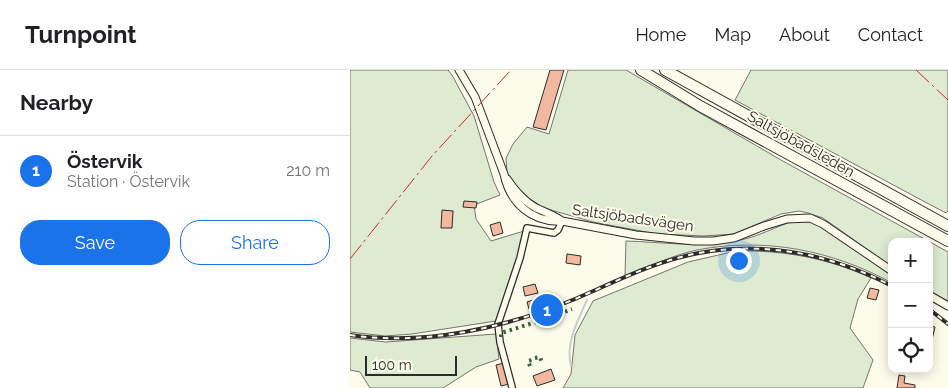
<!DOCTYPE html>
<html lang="en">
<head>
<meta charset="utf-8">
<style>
	body { margin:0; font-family:Raleway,sans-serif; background:#f2f2f2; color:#202124 }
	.controls { position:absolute; right:15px; bottom:15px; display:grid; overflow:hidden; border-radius:10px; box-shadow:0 2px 12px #0003 }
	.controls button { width:45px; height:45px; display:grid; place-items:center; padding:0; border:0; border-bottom:1px solid #e0e0e0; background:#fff; color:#202124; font:25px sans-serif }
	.scale { position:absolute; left:15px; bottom:12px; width:92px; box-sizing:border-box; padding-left:5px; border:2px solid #2b2b2b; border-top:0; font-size:14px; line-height:18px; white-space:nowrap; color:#2b2b2b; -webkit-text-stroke:4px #fdfbea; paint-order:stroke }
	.you { position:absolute; left:388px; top:190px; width:18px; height:18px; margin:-12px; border:4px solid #fff; border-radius:50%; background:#1a73e8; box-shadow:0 0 0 8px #1a73e833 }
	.badge { display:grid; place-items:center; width:32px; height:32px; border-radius:50%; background:#1a73e8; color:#fff; font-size:16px; font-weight:700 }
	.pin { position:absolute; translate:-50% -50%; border:2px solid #fff; box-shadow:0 1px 5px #0006 }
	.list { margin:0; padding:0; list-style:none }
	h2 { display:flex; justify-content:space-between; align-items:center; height:65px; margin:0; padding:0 20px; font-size:21px }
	h2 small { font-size:16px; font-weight:400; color:#757577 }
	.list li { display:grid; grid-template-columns:32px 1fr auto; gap:15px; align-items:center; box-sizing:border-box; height:70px; padding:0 20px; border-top:1px solid #e0e0e0 }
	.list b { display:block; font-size:19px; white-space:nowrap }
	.list p { margin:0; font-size:16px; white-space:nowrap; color:#757577 }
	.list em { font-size:16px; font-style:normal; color:#757577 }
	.actions { display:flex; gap:10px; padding:15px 20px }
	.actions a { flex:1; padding:11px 0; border:1px solid #1a73e8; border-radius:20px; text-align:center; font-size:18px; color:#1a73e8 }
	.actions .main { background:#1a73e8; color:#fff }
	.icon { flex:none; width:28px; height:28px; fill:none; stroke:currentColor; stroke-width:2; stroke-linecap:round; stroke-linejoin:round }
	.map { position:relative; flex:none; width:598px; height:318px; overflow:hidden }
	header { display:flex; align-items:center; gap:30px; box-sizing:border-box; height:70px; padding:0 25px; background:#fff; border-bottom:1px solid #e0e0e0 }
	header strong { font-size:24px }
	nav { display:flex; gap:28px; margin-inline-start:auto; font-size:18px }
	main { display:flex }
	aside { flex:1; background:#fff }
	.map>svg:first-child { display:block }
</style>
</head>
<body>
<header>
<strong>Turnpoint</strong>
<nav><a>Home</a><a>Map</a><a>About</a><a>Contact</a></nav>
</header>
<main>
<aside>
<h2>Nearby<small></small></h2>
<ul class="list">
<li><span class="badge">1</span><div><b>Östervik</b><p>Station · Östervik</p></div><em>210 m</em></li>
</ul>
<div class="actions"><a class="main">Save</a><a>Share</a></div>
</aside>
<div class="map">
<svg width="598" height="318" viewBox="0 0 598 318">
	<rect width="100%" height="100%" fill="#fdfbea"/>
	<path fill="#deebd1" stroke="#74746e" d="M0,0H98L102,5L124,46L144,112L150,125L124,135L126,149L141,171L174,161L171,177L146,251L62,264L35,266L0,262Z
		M218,0H276L431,90L598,182V231L579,221V172H542V197L473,148L458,143L449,141L431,144L384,164L354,166L307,164L243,152L194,138L180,129L169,119L157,103L156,88L163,74L177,57L199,64Z
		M401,0H598V141L596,143L575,132L385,30Z
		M447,150L459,151L469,155L542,204V213C482,180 414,167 347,180C323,185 298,197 275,206L276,171C311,172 350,178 385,171C407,168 426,156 447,150Z
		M386,181C433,180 478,188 521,208L508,229L500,258L523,290L513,318H213L221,304L225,265L243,231L338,192Z
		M146,264L149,289L126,297L93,318H20L10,302L0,300V268L36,272Z"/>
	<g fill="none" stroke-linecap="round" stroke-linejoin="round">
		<path stroke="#c7d0d0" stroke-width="2" d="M221,296C215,274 228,250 237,230"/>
	</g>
	<path fill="#f2b8a0" stroke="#2b2b2b" d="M200,0H214L196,60L183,57Z
		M114,131L127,132L126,138L113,137Z
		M92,140L103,141L102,158H91Z
		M150,152L153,163L143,166L140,155Z
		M217,184L231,186L230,195L216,193Z
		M185,214L188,223L175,226L173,217Z
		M520,218L529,220L526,230L517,228Z
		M189,228L191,235L179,239L177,232Z
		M579,256L585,257L582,270H579Z
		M154,293L159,314L151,316L146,295Z
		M201,299L205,310L187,316L183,306Z
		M549,305L555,306L554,313L565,315V318H547Z"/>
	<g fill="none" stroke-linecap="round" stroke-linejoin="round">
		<defs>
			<path id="minor" d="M162,317L150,272L148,254L170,188L177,158L204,163L208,160L212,151"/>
			<path id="tertiary" d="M109,0L125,27L154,104C160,133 182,153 212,151L286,165L344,171H363L384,168L414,156L437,149L460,148L473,154L542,201
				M157,109C165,121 173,131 186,138C195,142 204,145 212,151
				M579,225L598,236"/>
			<path id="motorway" d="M291,0L350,36L598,171
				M315,0L598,156"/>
		</defs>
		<use href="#minor" stroke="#2b2b2b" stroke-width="8"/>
		<use href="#tertiary" stroke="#2b2b2b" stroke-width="9"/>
		<use href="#motorway" stroke="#2b2b2b" stroke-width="12"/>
		<use href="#minor" stroke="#fdfbea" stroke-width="5.5"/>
		<use href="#tertiary" stroke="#fdfbea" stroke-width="7"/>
		<use href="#motorway" stroke="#fdfbea" stroke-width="10"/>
		<defs>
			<path id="rail" d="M579,239L598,254
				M0,265C75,276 155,258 225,229C265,212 305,191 349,183C417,171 481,184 542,216"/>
		</defs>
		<use href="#rail" stroke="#2b2b2b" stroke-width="4"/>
		<use href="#rail" stroke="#fdfbea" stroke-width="2" stroke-dasharray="5.5" stroke-linecap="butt"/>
		<path stroke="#34623c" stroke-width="4" stroke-dasharray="2.5 4" stroke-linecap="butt" d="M151,267V263L199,248L222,239
			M185,288L190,287L192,293
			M180,296L178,291L182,290"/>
		<path stroke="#c62828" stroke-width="1" stroke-dasharray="18 4 2.5 4" stroke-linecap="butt" d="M566,0L598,30
			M0,189L82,86L161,0"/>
	</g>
	<g text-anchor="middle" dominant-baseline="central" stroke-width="4" stroke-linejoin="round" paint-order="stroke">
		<g font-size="15" fill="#2b2b2b" stroke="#fdfbea">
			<text transform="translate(451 74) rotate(29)">Saltsjöbadsleden</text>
			<text transform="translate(283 148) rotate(8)">Saltsjöbadsvägen</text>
		</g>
	</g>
</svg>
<div class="controls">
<button>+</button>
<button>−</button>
<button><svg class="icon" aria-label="locate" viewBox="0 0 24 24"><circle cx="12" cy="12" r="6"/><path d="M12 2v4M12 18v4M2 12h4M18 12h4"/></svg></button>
</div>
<div class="scale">100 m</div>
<div class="you"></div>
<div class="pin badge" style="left:197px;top:240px">1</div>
</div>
</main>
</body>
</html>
